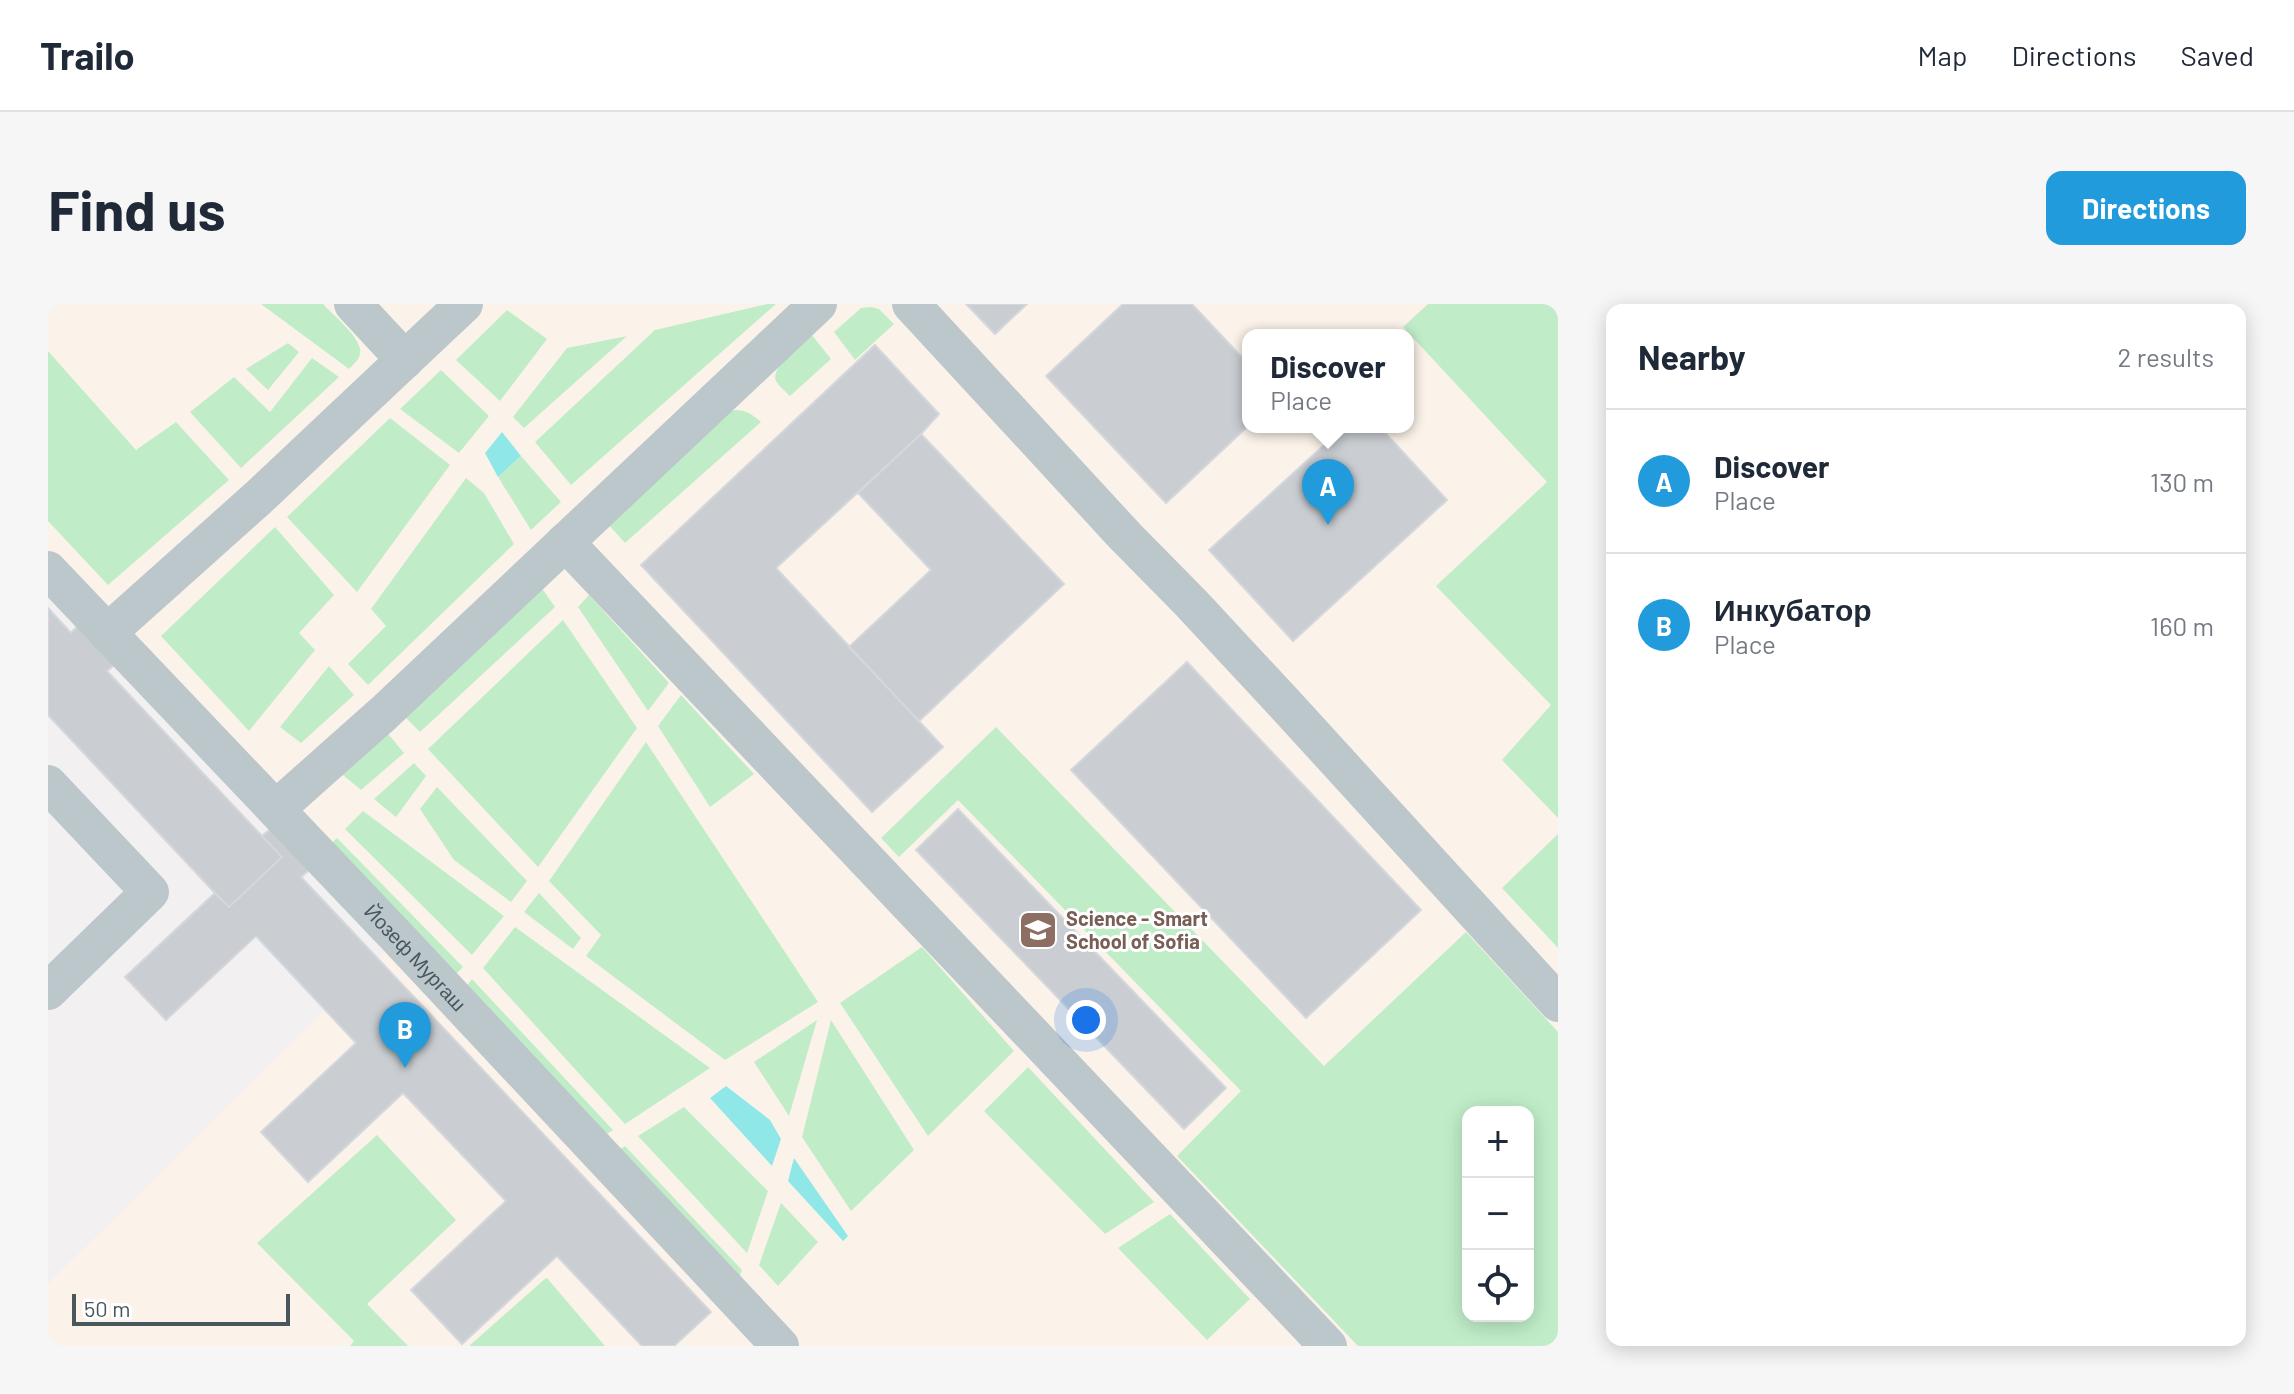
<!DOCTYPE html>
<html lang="en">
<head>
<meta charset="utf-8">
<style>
	body { margin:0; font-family:Barlow,sans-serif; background:#f6f6f7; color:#1f2937 }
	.controls { position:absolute; right:24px; bottom:24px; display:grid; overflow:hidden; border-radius:16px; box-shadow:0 4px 20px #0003 }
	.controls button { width:72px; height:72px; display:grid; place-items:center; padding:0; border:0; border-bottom:2px solid #e0e1e3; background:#fff; color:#1f2937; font:40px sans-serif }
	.scale { position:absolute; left:24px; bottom:20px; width:218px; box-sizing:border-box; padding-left:8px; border:4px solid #48575c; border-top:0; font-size:22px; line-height:28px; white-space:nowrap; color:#48575c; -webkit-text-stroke:6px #fff; paint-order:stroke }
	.you { position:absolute; left:1038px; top:716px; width:28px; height:28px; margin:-20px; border:6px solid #fff; border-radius:50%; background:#1a73e8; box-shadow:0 0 0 12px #1a73e833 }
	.badge { display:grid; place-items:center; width:52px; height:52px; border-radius:50%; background:#219bdb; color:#fff; font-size:26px; font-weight:700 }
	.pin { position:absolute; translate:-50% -66px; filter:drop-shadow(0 2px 4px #0008) }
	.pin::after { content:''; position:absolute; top:42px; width:28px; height:24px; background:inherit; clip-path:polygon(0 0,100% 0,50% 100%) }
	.popup { position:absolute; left:1194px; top:25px; width:172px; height:104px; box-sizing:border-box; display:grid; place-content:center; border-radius:16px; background:#fff; filter:drop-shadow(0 2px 6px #0005); font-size:26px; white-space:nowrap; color:#747a83 }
	.popup b { font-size:30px; color:#1f2937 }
	.popup::after { content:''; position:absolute; left:50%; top:100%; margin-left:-16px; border:16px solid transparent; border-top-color:#fff }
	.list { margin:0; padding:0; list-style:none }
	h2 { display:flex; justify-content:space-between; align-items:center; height:104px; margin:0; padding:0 32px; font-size:34px }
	h2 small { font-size:26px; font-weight:400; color:#747a83 }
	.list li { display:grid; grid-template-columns:52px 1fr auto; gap:24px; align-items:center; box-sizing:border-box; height:144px; padding:0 32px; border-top:2px solid #e0e1e3 }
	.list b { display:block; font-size:30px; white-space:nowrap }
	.list p { margin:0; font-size:26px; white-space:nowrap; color:#747a83 }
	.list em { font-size:26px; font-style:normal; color:#747a83 }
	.icon { flex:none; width:44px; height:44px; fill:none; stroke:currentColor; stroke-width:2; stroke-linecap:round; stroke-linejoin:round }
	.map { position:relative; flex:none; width:1510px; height:1042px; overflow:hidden; border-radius:16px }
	header { display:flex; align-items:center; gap:48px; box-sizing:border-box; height:112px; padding:0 40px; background:#fff; border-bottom:2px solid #e0e1e3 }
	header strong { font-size:38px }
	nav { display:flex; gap:44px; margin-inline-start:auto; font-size:28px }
	.intro { display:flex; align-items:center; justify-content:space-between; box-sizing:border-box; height:192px; padding:0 48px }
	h1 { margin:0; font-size:56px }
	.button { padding:20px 36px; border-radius:16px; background:#219bdb; color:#fff; font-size:28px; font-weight:700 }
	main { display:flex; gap:48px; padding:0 48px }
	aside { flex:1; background:#fff; border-radius:16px; box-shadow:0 4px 20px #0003 }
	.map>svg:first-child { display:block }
</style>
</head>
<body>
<header>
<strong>Trailo</strong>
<nav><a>Map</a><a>Directions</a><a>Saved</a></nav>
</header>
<div class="intro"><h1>Find us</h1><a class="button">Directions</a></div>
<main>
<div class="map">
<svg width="1510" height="1042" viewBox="0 0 1510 1042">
	<rect width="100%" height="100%" fill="#f2f0f0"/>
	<path fill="#fbf3ea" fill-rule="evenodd" d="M0,0H1510V1042H0V980L350,634L0,266ZM1200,31H1360V123H1200ZM1420,808H1480V1012H1420Z"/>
	<path fill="#c0edc8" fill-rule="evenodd" d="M213,0H275C285,11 316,36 312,50C311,56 305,61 301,65Z
		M719,0H728L523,181L487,138L607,26Z
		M1380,0H1510V514L1454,456L1503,401L1388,282L1499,178L1355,23Z
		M823,3L831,5L846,20L807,56L786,28L813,4Z
		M459,6L499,35L452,97L408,56Z
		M763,30L783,55L742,92C738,88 731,82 728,77C722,63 754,39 763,30Z
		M579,32L476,124L465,113L519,44Z
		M240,39L251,48L220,86L198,65Z
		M0,47L88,146L128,118L181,176L60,281L0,217Z
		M264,54L291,73L193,164L142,108L186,73L222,108Z
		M393,66L441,112L411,149L352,105Z
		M687,106C699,106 705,111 713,118L577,239L558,218L678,108Z
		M342,114L402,161L309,288L239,213Z
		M473,152L513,198L483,226L450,173Z
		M418,174L436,189L466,240L320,381L300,360L338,322L323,305Z
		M227,223L286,291L251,329L267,346L201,427L113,332Z
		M491,280L507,303L372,428L355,411Z
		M541,291L621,379L600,407L530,303Z
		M515,316L589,424L490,563L380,445Z
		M281,362L306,391L253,439L232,423Z
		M633,391L706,470L662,503L610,422Z
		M948,423L1276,762L1418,628L1510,728V1042H1310L1129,852L1193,787L910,496L851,553L833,534ZM1480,808V1012H1420V808Z
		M336,425L356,449L313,486L290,467Z
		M598,438L770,698L677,756L538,652L553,631L501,577Z
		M366,459L378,472L348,513L326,495Z
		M389,483L479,577L463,598L406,556L372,505Z
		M315,507L456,612L424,651L297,525Z
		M1510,530V644L1454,584Z
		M289,534L415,663L406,672L280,542Z
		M491,589L533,634L525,645L476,608Z
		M467,623L662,764L577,820L435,664Z
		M874,643L966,747L880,832L792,699Z
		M424,675L565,826L554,833L418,683Z
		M769,716L741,812L706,758Z
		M783,716L866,846L803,907L754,833Z
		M980,763L1106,898L1057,930L936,807Z
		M636,803L720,887L699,949L590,832Z
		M329,831L408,916L319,1000L360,1042H302L306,1037L209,939Z
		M577,842L694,966L690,977L568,848Z
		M733,899L770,938L730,982L711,961Z
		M1122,910L1202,995L1159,1036L1070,944Z
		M499,974L557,1042H421L498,974Z"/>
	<path fill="#8fe8e7" d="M454,128L473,152L450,173L437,149Z
		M678,782L722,816L733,835L724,862L662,794Z
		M746,854L800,932L795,937L740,877Z"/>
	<path fill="#caced2" stroke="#d4d7db" stroke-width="2" d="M918,0H979L947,30Z
		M1075,0H1144L1200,60V122L1118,199L998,72Z
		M827,41L891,110L873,130L728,264L895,443L824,508L593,261Z
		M1296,123H1332L1399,196L1245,337L1161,246Z
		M873,130L1016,280L871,417L801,343L883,266L810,189Z
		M0,304L23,329L34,318L71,357L59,367L214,532L226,522L265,563L253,573L663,1008L626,1042H594L509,952L414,1040L363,986L458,897L355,789L260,878L213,828L308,739L208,632L118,716L77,673L167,589L0,411Z
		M1139,358L1373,606L1258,714L1023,466Z
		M910,505L1178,784L1136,825L868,546Z
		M226,522L265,563L253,573L663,1008L626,1042H594L509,952L414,1040L363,986L458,897L355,789L260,878L213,828L308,739L208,632L118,716L77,673L167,589L181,603L234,553L214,532Z"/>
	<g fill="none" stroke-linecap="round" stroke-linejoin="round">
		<g stroke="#bcc7cc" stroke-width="38">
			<path d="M305,0L357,56"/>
			<path d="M863,0L1077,232L1143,299L1236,399L1510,699"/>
			<path d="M517,238L1280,1042"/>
			<path id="s1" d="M0,266L350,634L732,1042"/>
			<path d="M59,329L210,194L416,0"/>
			<path d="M0,480L102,588L0,687"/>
			<path d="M228,505L336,409L770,0"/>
		</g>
	</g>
	<defs>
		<symbol id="school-square" viewBox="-11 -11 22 22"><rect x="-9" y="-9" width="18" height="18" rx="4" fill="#8d6e63" stroke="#fff"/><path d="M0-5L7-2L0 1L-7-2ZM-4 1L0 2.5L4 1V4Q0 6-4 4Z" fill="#fff"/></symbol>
	</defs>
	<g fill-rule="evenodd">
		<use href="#school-square" x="968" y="604" width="44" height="44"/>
	</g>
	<g text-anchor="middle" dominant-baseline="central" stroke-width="6" stroke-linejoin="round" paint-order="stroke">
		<g font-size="20" font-weight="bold" fill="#785e54" stroke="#fff" text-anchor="start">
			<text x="1018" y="614">Science - Smart<tspan x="1018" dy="23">School of Sofia</tspan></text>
		</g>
		<g font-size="20" fill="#48575c" stroke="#fff">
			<text stroke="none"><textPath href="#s1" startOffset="534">Йозеф Мургаш</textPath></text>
		</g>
	</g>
</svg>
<div class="controls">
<button>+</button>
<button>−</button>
<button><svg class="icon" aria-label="locate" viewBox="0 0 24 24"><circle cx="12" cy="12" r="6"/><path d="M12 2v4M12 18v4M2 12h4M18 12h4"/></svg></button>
</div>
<div class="scale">50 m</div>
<div class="you"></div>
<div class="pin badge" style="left:1280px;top:221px">A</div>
<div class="popup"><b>Discover</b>Place</div>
<div class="pin badge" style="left:357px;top:764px">B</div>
</div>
<aside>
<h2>Nearby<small>2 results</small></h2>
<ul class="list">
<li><span class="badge">A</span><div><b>Discover</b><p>Place</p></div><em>130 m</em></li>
<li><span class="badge">B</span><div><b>Инкубатор</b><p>Place</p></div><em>160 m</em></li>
</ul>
</aside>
</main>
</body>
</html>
